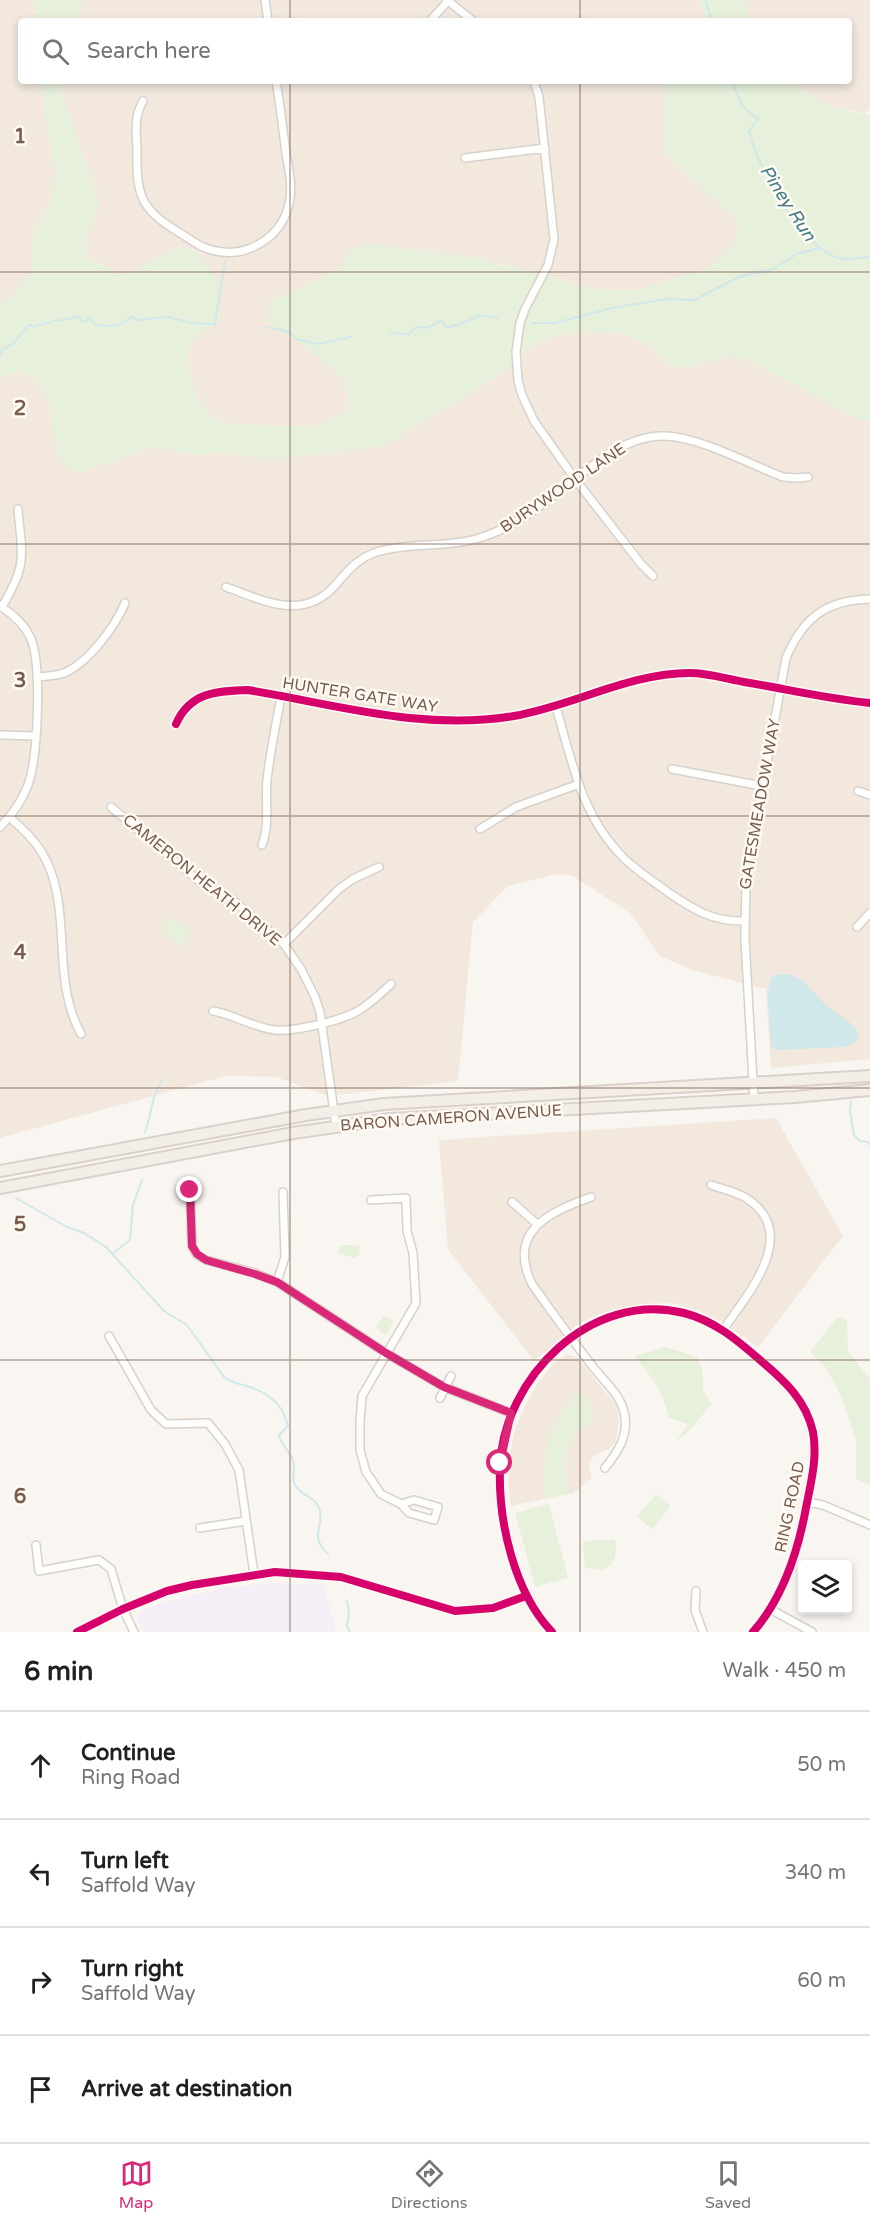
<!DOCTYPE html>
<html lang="en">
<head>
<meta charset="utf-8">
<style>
	body { margin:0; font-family:"Varela Round",sans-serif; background:#f6f6f6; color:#202124 }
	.controls { position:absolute; right:18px; bottom:18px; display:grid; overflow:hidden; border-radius:6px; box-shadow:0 3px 9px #0003 }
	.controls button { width:54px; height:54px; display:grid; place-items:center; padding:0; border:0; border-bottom:2px solid #e0e0e0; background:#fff; color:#202124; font:30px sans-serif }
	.stop { position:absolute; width:18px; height:18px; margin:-14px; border:4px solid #db2777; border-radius:50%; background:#fff }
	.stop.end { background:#db2777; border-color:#fff; box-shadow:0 2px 6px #0008 }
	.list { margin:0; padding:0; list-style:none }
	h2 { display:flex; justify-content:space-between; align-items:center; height:78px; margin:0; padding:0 24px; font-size:26px }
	h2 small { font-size:20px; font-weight:400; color:#757577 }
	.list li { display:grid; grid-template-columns:39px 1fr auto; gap:18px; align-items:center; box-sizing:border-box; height:108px; padding:0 24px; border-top:2px solid #e0e0e0 }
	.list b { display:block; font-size:22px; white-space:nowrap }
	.list p { margin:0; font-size:20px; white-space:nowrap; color:#757577 }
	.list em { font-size:20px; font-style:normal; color:#757577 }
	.icon { flex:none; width:33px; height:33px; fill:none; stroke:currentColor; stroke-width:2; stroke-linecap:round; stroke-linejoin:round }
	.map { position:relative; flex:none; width:870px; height:1632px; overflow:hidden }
	.search { position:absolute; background:#fff; box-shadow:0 3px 9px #0003; left:18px; right:18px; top:18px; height:66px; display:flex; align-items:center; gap:15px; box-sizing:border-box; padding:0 21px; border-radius:6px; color:#757577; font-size:22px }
	.sheet { height:510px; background:#fff }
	nav { display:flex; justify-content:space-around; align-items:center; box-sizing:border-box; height:84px; border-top:2px solid #e0e0e0; background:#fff; font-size:16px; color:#757577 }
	nav a { display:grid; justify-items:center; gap:3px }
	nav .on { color:#db2777 }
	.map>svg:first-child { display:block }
</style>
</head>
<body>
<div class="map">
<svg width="870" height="1632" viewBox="0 0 870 1632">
	<rect width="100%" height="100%" fill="#f9f5f0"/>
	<path fill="#f2e8de" d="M0,0H34L36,21H21V81H41L46,125L56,171L51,202L34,229L30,276L8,299L0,305Z
		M83,0H698L705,12L704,21H75Z
		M744,0H870V110L865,113L827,106L789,81H849V21H751Z
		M63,81H664L663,152L738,222L737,241L709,268L633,291L594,289L480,258L367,244L349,250L341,268L269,302L321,359L345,381L350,411L310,427L227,424L210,416L197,400L187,362L190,344L220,318L175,248L125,275L90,260L84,241L100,205L62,94Z
		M617,332L646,343L668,364L684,368L730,356L745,359L857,418L870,422V1059L771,1068L766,989L692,970L660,956L630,913L573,876L557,874L508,886L473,922L458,1081L328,1096L276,1077L226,1076L0,1138V377L19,372L34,378L51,404L56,455L80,473L155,446L195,455L228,452L261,459H278L383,446L492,380L538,342L568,333Z
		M776,1118L843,1236L758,1347L720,1321L704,1313L674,1303L642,1304L601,1313L577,1325L534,1361L448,1249L439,1140Z
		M567,1354L578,1358L617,1406L619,1420L616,1442L609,1449L598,1453L592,1458L589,1467L592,1478L573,1493L569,1494L564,1465L572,1436L593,1420L587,1395L544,1467L545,1499L510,1506L508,1461L515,1429L525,1406L537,1384L554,1363Z"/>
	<path fill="#f6eef6" d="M270,1583L324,1585L336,1632H143L138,1619V1615L143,1609L169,1601L223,1588Z"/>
	<path fill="#e7f0db" d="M34,0H83L75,21H36Z
		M698,0H744L751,21H704L705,12Z
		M41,81H63L62,94L100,205L84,241L90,260L125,275L175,248L194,249L219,280L221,318L190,344L187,362L197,400L210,416L227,424L310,427L350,411L345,381L321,359L268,322L269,302L341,268L348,250L367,244L480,258L594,289L633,291L709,268L736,241L738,222L663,152L664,81H789L827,106L870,115V422L857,418L745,359L730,356L684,368L668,364L646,343L617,332L568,333L538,342L492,380L383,446L278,459H261L228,452L195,455L155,446L80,473L66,468L56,455L51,404L34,378L19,372L0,377V305L8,299L30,276L34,229L51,202L56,171L46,125Z
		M171,916L192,934L181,947L160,930Z
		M342,1245H359L360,1254L354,1258L338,1253L339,1247Z
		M384,1315L394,1321L386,1335L376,1328Z
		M837,1317L847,1320L848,1351L870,1379V1485L856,1479V1441L843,1400L827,1369L810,1352Z
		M666,1347L697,1357L703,1373V1390L712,1404L687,1433L676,1441L688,1424L669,1418C664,1393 651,1375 634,1356Z
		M576,1393L588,1395L593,1420L572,1436L564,1465L569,1494L545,1499C543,1452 545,1431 576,1393Z
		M656,1494L671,1506L652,1529L637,1517Z
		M549,1504L568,1578L535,1587L515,1513Z
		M615,1540C619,1563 608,1575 585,1567L583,1541Z"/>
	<path fill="#d0e8ea" d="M781,974H789L802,980L824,1003L855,1027L859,1036L856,1042L844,1047L776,1050L771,1046C771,1033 764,986 772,977C775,975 778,975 781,974Z"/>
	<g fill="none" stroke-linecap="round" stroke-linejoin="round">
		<path stroke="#d0e8ea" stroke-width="2" d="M705,0L712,21
			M732,81L742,106L758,119L749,131C758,169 800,244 838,258C849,262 859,256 870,257
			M532,323H555L612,308L668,299L694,300L739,277L773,269L797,254L819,248
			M266,327L278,329L292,334L296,339L318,344L351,337
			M391,333L409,334L416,327L427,328L442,320L447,328L473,319L478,315L498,318
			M0,355L3,349L15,343C16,339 25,328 29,325L34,327C37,324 75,317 80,317L82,322L91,318L95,325L108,326L121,324L131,317L137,320L168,317L191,323L215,324L225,262
			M851,1101L850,1111L854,1135L860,1141L868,1142L870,1145
			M145,1132C152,1114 151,1096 163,1079
			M16,1198L67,1227L84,1233L106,1247L164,1311L187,1325L224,1377C232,1384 239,1383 250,1387C270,1394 282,1404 288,1425L279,1436C282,1445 290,1452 293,1461C296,1470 290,1480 297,1488C305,1497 317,1498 320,1511C323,1531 309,1535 328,1554
			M112,1254L130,1240L133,1205L142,1180
			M347,1601L349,1613L347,1626L350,1632"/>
		<defs>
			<path id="minor" d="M265,0L268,21
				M447,0L473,21
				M430,21L448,1
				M534,81L539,97L554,239L548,265L525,309L520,323L516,352L518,381L522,395L534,421L575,479L641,564L653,576
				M143,101C134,116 136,132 137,149C137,167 136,188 145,203C153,216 167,225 180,233C191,240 202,249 216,251C249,258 282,236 289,204C293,187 289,170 286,154C283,129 280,105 276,81
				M465,158L545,148
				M226,587C265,601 305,623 338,582C349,569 360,557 377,552C409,542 444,548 476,539C525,526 568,482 609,453C626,444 643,436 663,436C698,436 749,464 783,477L796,478L808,477
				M0,606C13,614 25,625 31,639C42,666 38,757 28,785C22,801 12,815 0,827
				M2,607C9,594 17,582 20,567C24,548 19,528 18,509
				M37,677C46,676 56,676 64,673C88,663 115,627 125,603
				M556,707C571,758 581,813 619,853C633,869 652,880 669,893C694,910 714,922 745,921
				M176,724C190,692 217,691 248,690C338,705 422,731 514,716C573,706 629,673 690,673C708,673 727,679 744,682C786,689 828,699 870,703
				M0,735L35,736
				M672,769L762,786
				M858,791L870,795
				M111,807L200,882L227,895L284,944L301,969L315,997L320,1012L336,1126
				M9,817C21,827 32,837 41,851C75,905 49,976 81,1034
				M480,829L516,807L579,784
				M262,845C270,825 265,802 267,780C270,752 276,724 281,697
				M857,927L870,913
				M284,944L339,889L353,879L379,867
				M213,1011C235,1015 254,1028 276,1030C293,1032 338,1021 354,1013C368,1006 379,995 391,984
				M754,1099L745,939L746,878L786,658C803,618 826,600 870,599
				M711,1185C723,1189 736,1192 746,1198C802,1233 747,1295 723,1330
				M190,1190L192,1246L197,1255L206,1260L255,1273L277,1282L386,1353L444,1387L511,1413
				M591,1197C550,1212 506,1231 532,1284C551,1311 570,1337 590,1363C603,1381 622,1394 625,1417C628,1437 617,1453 605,1468
				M371,1200L406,1198L407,1231L413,1253L416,1303L362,1396L360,1421V1450L366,1472L381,1494L401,1504L414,1500L438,1507L434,1520L409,1513L401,1504
				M512,1202L537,1224
				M277,1282L285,1257L283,1192
				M109,1336L151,1410L166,1424L208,1423L225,1444L239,1470L254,1574
				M440,1398L451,1376
				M807,1502L823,1505L870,1525
				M200,1528L246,1521
				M36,1545L39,1571L99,1560L111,1569L123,1609L134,1632
				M696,1591L695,1610L703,1632
				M770,1609L812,1632
				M77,1632L123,1609L167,1591L192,1585L275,1572L341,1577L455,1611L493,1608L526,1596
				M552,1632C514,1592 498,1521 500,1467C503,1378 591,1290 684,1313C715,1321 737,1340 760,1360C784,1380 806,1400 813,1432C818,1459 810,1486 805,1513C797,1554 782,1599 753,1632"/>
			<path id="primary" d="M0,1171L306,1115L384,1104L870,1076
				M0,1188L293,1133L390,1119L795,1097L870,1090"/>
		</defs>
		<use href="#minor" stroke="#d7d1cb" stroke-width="10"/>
		<use href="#primary" stroke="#dad1cc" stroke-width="14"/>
		<use href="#minor" stroke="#fefefd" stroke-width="7"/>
		<use href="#primary" stroke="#f3eee8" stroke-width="10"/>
		<defs>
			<path id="cycleway" d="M176,724C190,692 217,691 248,690C338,705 422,731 514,716C573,706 629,673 690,673C708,673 727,679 744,682C786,689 828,699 870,703
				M77,1632L123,1609L167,1591L192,1585L275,1572L341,1577L455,1611L493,1608L526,1596
				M552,1632C514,1592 498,1521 500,1467C503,1378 591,1290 684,1313C715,1321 737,1340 760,1360C784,1380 806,1400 813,1432C818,1459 810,1486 805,1513C797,1554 782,1599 753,1632"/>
		</defs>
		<use href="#cycleway" stroke="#fffaf3" stroke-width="11"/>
		<use href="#cycleway" stroke="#d6006c" stroke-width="8"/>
	</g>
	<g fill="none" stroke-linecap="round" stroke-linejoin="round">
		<path stroke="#db2777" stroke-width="8" d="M190,1190L192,1246L197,1254L206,1260L255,1274L277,1282L386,1353L444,1387L511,1413L500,1463"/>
	</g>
	<path fill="none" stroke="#7a5c4d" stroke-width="1.5" stroke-opacity="0.55" d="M290,0V21M580,0V21M290,81V1632M580,81V1632M0,272H870M0,544H870M0,816H870M0,1088H870M0,1360H870"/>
	<g text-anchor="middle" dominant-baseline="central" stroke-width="5" stroke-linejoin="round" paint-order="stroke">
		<g font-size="16" fill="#7a5c4d" stroke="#fffaf3">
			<text transform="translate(563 488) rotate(-34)">BURYWOOD LANE</text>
			<text transform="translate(360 695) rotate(9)">HUNTER GATE WAY</text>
			<text transform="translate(760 804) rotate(-80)">GATESMEADOW WAY</text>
			<text transform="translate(202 880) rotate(39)">CAMERON HEATH DRIVE</text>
			<text transform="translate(451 1118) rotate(-4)">BARON CAMERON AVENUE</text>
			<text transform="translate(790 1507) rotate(-78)">RING ROAD</text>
		</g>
		<g font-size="18" font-style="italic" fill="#437c86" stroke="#fffaf3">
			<text transform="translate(788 203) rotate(57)">Piney Run</text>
		</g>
	</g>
	<g font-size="20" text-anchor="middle" font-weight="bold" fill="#7a5c4d" stroke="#fffaf3" stroke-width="5" stroke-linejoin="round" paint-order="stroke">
		<text x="20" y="143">1</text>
		<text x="20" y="415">2</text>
		<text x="20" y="687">3</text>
		<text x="20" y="959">4</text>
		<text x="20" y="1231">5</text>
		<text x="20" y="1503">6</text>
	</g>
</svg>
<div class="controls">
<button><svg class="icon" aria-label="layers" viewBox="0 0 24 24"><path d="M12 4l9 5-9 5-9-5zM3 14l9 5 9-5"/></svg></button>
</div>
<div class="stop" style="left:500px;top:1463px"></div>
<div class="stop end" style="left:190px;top:1190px"></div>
<div class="search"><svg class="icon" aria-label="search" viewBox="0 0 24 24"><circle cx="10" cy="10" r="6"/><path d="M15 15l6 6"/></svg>Search here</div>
</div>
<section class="sheet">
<h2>6 min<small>Walk · 450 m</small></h2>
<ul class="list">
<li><svg class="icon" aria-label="ahead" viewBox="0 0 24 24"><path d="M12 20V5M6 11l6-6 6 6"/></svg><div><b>Continue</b><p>Ring Road</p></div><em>50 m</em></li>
<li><svg class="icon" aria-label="left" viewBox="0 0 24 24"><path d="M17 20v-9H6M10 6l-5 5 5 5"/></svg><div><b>Turn left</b><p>Saffold Way</p></div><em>340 m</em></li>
<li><svg class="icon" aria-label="right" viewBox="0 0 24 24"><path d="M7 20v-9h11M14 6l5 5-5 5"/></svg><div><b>Turn right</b><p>Saffold Way</p></div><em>60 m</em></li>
<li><svg class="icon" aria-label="arrive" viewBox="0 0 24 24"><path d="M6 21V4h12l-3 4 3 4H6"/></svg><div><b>Arrive at destination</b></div></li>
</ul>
</section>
<nav>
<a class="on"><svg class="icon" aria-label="map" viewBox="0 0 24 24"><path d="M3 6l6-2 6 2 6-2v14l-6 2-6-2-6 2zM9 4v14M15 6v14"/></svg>Map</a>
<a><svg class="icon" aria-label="directions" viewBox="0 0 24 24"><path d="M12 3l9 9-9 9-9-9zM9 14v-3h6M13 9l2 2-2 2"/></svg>Directions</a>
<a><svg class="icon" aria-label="saved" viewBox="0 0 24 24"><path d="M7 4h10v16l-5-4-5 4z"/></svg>Saved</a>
</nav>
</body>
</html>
